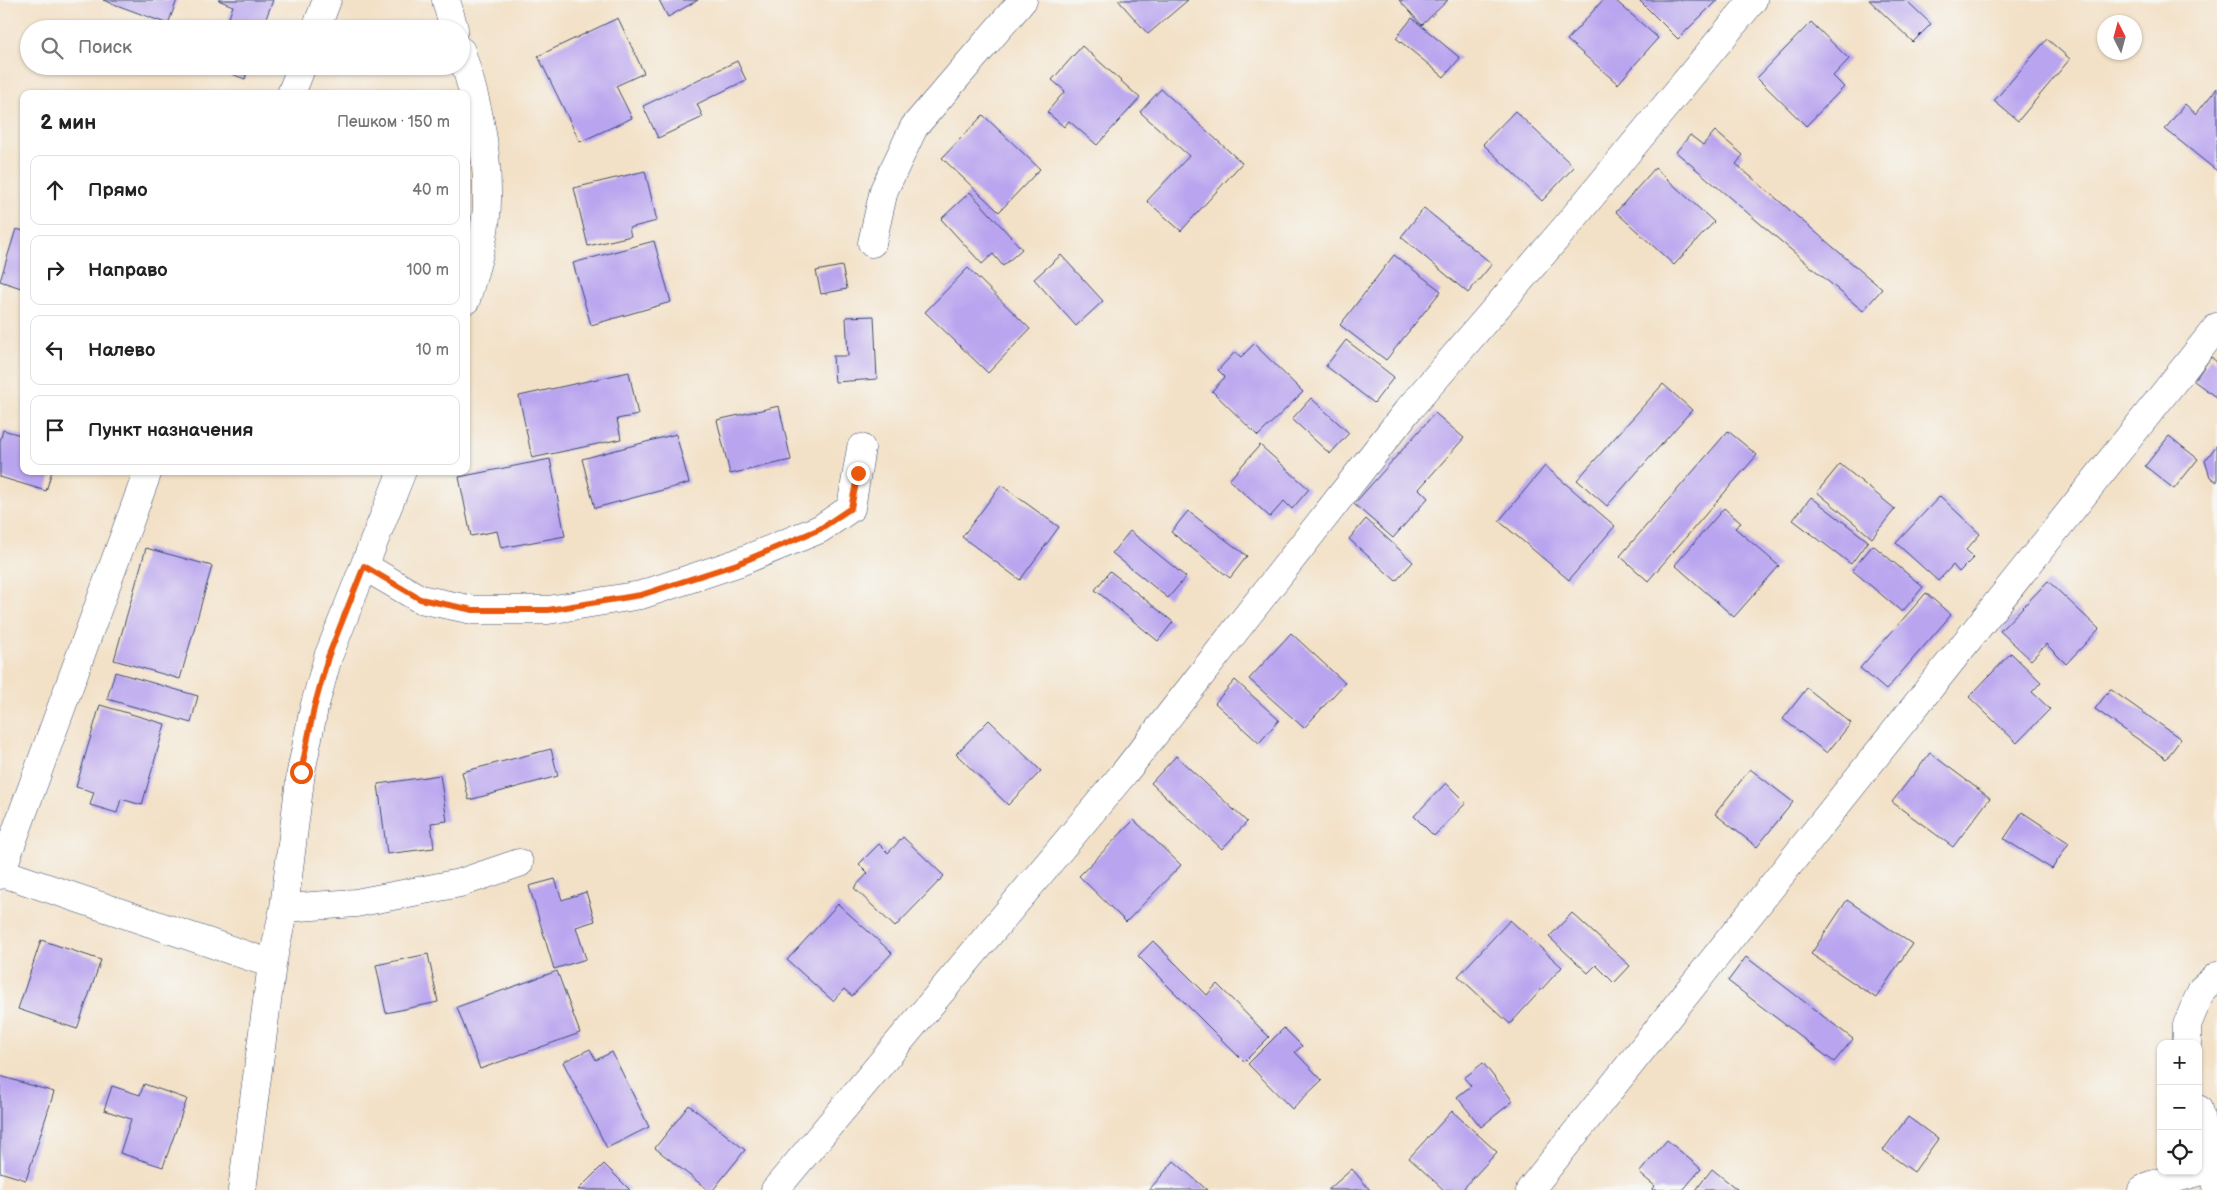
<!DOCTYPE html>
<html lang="ru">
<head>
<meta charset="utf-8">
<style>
	body { margin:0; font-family:"Balsamiq Sans",sans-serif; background:#f2f2f2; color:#222 }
	.controls { position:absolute; right:15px; bottom:15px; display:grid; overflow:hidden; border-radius:10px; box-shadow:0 1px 4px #0004 }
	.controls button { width:45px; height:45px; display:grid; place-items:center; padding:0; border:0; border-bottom:1px solid #e0e0e0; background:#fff; color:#222; font:25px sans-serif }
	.compass { position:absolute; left:2097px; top:15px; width:45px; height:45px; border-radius:50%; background:#fff; box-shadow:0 1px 4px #0004; rotate:354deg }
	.stop { position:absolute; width:15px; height:15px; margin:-11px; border:4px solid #ea580c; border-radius:50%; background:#fff }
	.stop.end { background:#ea580c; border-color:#fff; box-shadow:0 1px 5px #0008 }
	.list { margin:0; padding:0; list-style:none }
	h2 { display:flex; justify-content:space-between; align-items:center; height:65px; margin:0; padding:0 20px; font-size:21px }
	h2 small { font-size:16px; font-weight:400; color:#767676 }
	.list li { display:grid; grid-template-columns:32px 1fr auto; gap:15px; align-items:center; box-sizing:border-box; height:70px; margin:0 10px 10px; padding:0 10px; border:1px solid #e0e0e0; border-radius:10px }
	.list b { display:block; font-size:19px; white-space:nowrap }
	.list em { font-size:16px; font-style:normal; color:#767676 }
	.icon { flex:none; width:28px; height:28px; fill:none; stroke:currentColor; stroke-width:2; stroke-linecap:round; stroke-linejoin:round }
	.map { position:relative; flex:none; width:2217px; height:1190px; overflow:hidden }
	.search { position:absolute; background:#fff; box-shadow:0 1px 4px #0004; left:20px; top:20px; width:450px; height:55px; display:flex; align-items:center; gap:12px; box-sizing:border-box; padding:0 18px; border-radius:28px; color:#767676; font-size:19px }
	.panel { position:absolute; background:#fff; box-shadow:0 1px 4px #0004; left:20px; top:90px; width:450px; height:385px; border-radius:10px }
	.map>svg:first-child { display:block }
</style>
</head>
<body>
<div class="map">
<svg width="2217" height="1190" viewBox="0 0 2217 1190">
	<rect width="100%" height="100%" fill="#f6f6f2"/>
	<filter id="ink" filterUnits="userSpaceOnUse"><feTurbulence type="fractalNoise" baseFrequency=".02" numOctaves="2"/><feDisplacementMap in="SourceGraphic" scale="10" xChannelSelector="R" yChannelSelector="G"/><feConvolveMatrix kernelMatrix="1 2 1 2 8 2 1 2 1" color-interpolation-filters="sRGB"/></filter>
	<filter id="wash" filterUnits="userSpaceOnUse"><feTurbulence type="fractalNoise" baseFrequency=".0096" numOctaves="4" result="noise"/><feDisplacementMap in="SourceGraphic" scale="20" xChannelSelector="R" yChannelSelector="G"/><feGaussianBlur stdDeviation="1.12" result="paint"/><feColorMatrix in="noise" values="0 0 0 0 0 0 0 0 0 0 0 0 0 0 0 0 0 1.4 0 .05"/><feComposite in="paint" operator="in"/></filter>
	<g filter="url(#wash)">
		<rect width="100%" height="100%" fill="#f3e1c7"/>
		<g id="blocks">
			<path fill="#b9a4ef" d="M103,0H177L168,24Z
				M218,0H273L262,29H225L233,6Z
				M659,0H698L668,17Z
				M1118,0H1188L1148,34Z
				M1399,0H1448L1422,25Z
				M1603,0H1615L1658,38L1618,84L1567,40Z
				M1639,0H1717L1678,39Z
				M1869,0H1906L1931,24L1913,42Z
				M618,18L644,73L616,86L632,118L580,142L538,56Z
				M1412,18L1460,58L1444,77L1396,38Z
				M1811,22L1849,59L1833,76L1844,87L1806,126L1757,78Z
				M2047,39L2070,59L2018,121L1994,101Z
				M1082,46L1140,98L1097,145L1069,121L1064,127L1047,112L1065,91L1052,80Z
				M737,61L746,80L697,104L703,117L658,138L643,106Z
				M210,66H249L245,79Z
				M2217,88V171L2165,129L2185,104L2196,114Z
				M1161,89L1242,163L1181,231L1147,201L1189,156L1140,112Z
				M1515,111L1574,167L1542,201L1483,144Z
				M983,115L1040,169L999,212L942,158Z
				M1715,131L1743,155L1736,164L1882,289L1863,311L1676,152L1690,135L1703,145Z
				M1655,168L1714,222L1674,265L1616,212Z
				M645,171L657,221L629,228L631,236L588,246L574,188Z
				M970,192L1022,249L1003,266L993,254L982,264L941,219Z
				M1424,208L1492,264L1468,293L1401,237Z
				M16,229L24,231V289L0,281Z
				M654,241L671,302L591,325L573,263Z
				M1061,255L1103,301L1076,326L1034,279Z
				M1394,255L1441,291L1386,360L1340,325Z
				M842,266L847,289L821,294L816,271Z
				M968,268L1030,329L988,373L925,312Z
				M874,316L877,379L835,382L833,356H848L846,317Z
				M1346,340L1394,377L1374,403L1326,366Z
				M1254,344L1303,392L1258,436L1212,391L1225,377L1218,370L1235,352L1241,357Z
				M2211,357L2217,362V398L2194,381Z
				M629,372L638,415L617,419L621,439L532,458L519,396Z
				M1663,384L1692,410L1607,506L1577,480Z
				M1311,398L1349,433L1330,454L1292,419Z
				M779,406L791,460L730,474L717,420Z
				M1435,413L1464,438L1419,489L1428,498L1393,538L1354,504Z
				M3,430L24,436V471H52L46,491L0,477V441Z
				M1728,431L1757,455L1648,581L1620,556Z
				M676,434L689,483L595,508L582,459Z
				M2169,436L2198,459L2174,489L2145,466Z
				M1260,445L1309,489L1292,509L1284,501L1270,517L1229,480Z
				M2217,445V482L2210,477L2205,461Z
				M550,459L565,536L501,548L497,531L471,536L459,477Z
				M1840,464L1895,509L1872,538L1817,492Z
				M1545,466L1615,526L1569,580L1499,521Z
				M1001,485L1059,527L1020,580L962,537Z
				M1940,496L1980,534L1966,550L1974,557L1959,572L1953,565L1938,581L1896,543Z
				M1811,497L1868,541L1851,564L1793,520Z
				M1724,508L1741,523L1735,528L1779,566L1734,617L1675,565Z
				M1188,511L1247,556L1230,578L1171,532Z
				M1366,519L1413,562L1396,581L1349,539Z
				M1130,531L1186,577L1168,598L1112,553Z
				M1873,545L1923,587L1902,612L1852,570Z
				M146,548L212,566L180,679L114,660Z
				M1110,571L1173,622L1158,641L1095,590Z
				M2048,581L2099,629L2066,664L2046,644L2031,660L2000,631Z
				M1926,593L1951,615L1886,690L1860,668Z
				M1291,633L1345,683L1304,728L1249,679Z
				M2011,653L2041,682L2032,692L2050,709L2017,743L1969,697Z
				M115,672L198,696L191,723L107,699Z
				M1235,680L1279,720L1259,743L1215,703Z
				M1807,688L1851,723L1827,753L1783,719Z
				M2110,689L2181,739L2166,759L2095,709Z
				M100,705L165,724L142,805L121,799L117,813L90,805L94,792L76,787Z
				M989,720L1041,771L1008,805L956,754Z
				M551,749L558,776L469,800L462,772Z
				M1930,753L1990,798L1953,847L1892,802Z
				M1176,756L1247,822L1222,849L1151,783Z
				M1750,769L1793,802L1757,847L1715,814Z
				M440,775L447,821L431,823L434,848L387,854L378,784Z
				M1446,783L1466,803L1434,836L1414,816Z
				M2022,812L2069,843L2052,869L2004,839Z
				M1134,820L1181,865L1126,922L1079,876Z
				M903,837L944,876L895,927L854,888L868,873L859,864L879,844L888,853Z
				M555,879L562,900L586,892L595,921L576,927L586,959L554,969L529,886Z
				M1847,900L1912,944L1876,998L1811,954Z
				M838,904L892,953L852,996L844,989L833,1001L787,960Z
				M1572,913L1630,966L1614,983L1596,965L1588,973L1549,937Z
				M1510,920L1562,967L1510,1024L1458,976Z
				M41,940L101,960L77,1029L18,1009Z
				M1153,941L1207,995L1217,984L1269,1037L1244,1062L1138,956Z
				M428,954L438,1002L386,1013L376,965Z
				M1746,957L1853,1039L1834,1062L1728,981Z
				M557,971L580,1033L480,1069L457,1007Z
				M1284,1028L1302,1046L1295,1052L1322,1080L1292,1109L1248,1064Z
				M590,1049L596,1060L612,1052L649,1127L607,1148L563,1062Z
				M1483,1063L1513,1101L1481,1127L1457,1097L1471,1086L1464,1078Z
				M0,1076L54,1092L26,1180L0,1172Z
				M144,1084L187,1099L163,1167L120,1153L131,1119L104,1110L112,1086L140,1095Z
				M689,1105L745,1150L713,1190H708L655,1148Z
				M1452,1111L1497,1152L1462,1190H1444L1409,1158Z
				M1908,1117L1938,1139L1914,1172L1883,1150Z
				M1667,1140L1701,1169L1683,1190H1652L1655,1186L1639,1173Z
				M1174,1161L1207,1190H1149Z
				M604,1164L630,1190H578Z
				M1352,1169L1370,1190H1328Z
				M1712,1169L1738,1190H1696Z"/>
		</g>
	</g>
	<g filter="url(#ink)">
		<use href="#blocks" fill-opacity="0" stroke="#3b4a6e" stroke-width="1"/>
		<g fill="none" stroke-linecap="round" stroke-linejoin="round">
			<defs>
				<path id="minor" d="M446,0L454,29
					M316,29L327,0
					M461,51C477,102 488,145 487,200C487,233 475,268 466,300
					M291,94L302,66
					M872,243L884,190L914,127L1023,0
					M364,566L420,599L473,610H548L641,595L737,563L820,529L851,508L861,448
					M0,872L272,964
					M0,875L148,471
					M284,908L356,903L460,883L519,863
					M2187,1044V1025L2202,989L2217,976
					M2198,1109L2217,1186
					M242,1190L272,964L284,908L301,772L314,708L328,657L402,471
					M775,1190L1125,772L1408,410L1565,228L1753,0
					M1530,1190L2217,327
					M2142,1190L2151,1185L2213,1168"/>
			</defs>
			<use href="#minor" stroke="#3b4a6e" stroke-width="29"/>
			<use href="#minor" stroke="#fff" stroke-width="28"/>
		</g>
	</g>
	<g fill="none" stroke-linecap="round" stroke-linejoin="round" filter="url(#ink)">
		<path stroke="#ea580c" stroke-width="6" d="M301,772L314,708L328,657L364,566L420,599L473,610H548L641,595L737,564L820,529L851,508L858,473"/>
	</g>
</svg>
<div class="controls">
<button>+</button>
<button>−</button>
<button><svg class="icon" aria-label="locate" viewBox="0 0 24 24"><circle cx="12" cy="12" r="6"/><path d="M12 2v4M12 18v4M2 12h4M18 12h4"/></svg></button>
</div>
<svg class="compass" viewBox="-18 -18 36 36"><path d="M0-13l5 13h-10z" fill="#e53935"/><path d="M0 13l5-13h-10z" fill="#767676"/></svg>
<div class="stop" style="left:301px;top:772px"></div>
<div class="stop end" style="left:858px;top:473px"></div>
<div class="search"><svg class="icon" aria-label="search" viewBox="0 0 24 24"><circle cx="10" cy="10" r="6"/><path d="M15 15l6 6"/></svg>Поиск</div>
<section class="panel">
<h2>2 мин<small>Пешком · 150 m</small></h2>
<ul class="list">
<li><svg class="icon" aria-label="ahead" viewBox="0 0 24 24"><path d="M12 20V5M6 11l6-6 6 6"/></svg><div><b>Прямо</b></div><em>40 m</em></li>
<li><svg class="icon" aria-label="right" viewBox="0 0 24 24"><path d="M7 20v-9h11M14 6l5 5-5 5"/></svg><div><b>Направо</b></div><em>100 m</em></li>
<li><svg class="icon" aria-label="left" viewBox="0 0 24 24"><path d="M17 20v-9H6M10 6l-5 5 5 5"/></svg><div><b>Налево</b></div><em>10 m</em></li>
<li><svg class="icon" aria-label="arrive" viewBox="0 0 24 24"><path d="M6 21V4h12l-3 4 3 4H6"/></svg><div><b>Пункт назначения</b></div></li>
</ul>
</section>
</div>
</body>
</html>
